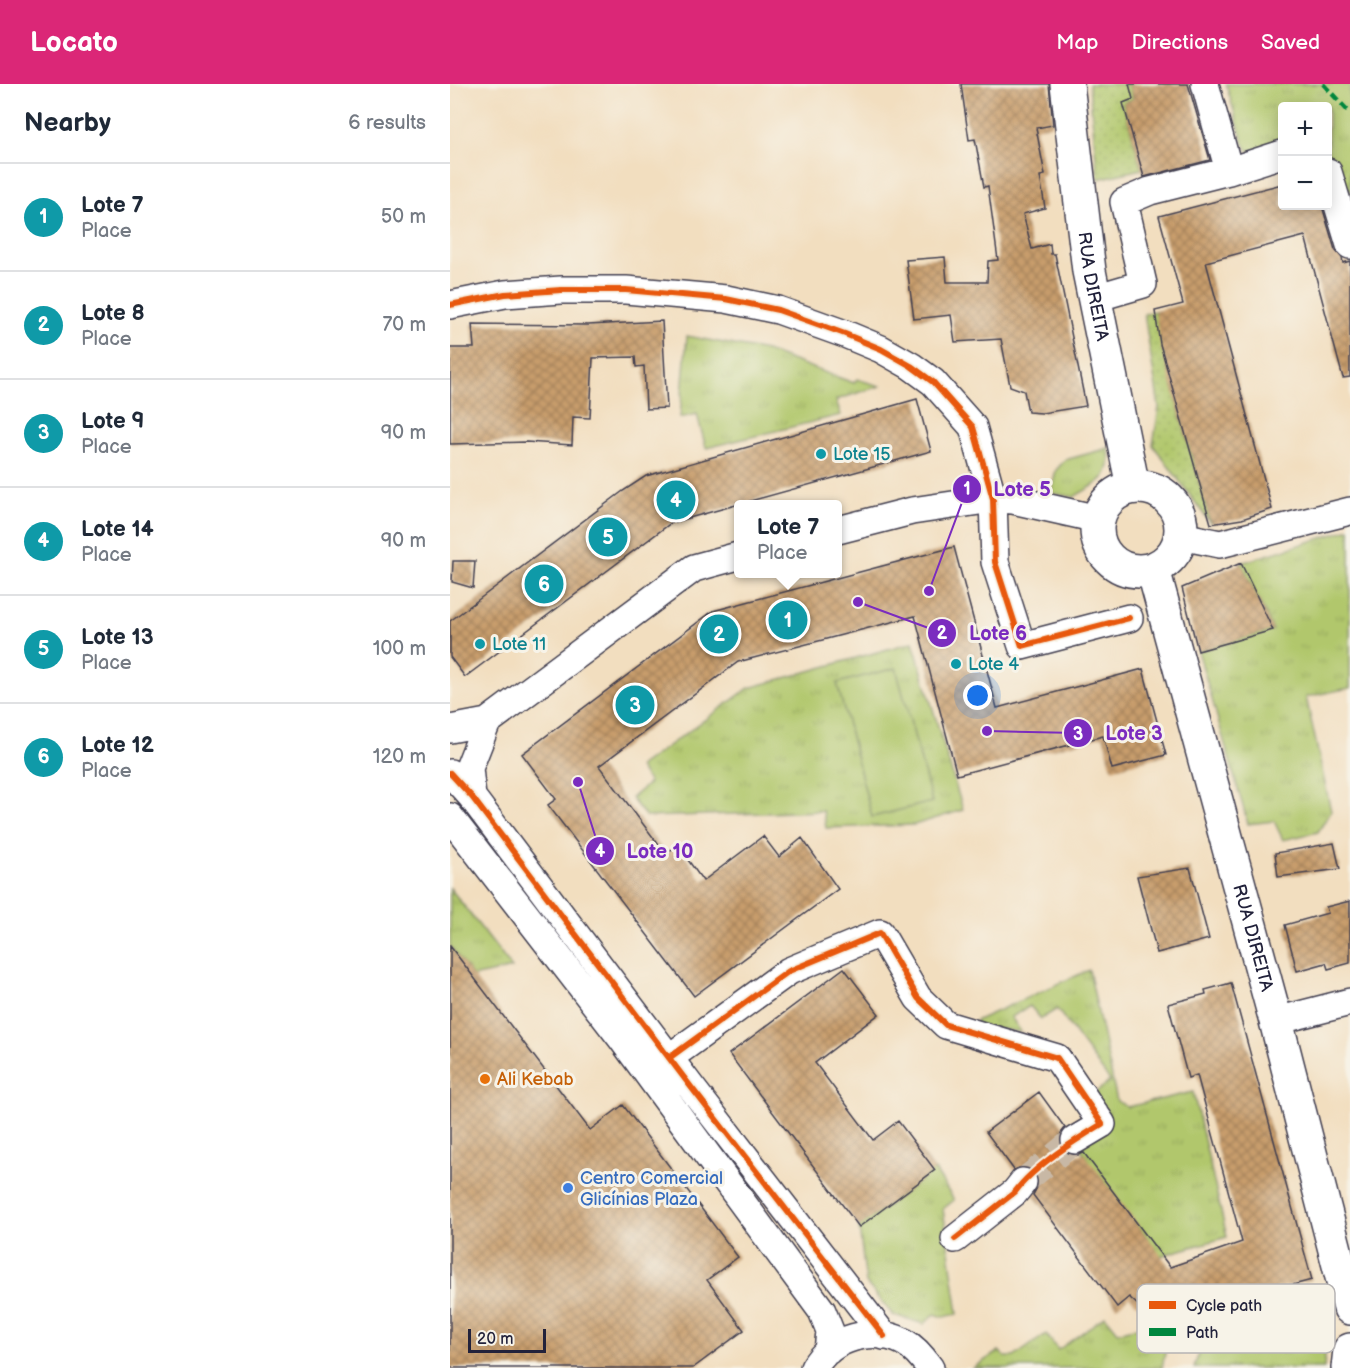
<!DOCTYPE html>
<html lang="en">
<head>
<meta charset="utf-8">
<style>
	body { margin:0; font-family:"Balsamiq Sans",sans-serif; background:#f6f6f7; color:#1f2937 }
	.controls { position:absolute; right:18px; top:18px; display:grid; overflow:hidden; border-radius:6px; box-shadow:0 3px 15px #0003 }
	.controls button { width:54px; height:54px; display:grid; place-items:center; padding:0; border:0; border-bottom:2px solid #e0e1e3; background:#fff; color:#1f2937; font:30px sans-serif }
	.scale { position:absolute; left:18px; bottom:15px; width:78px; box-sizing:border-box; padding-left:6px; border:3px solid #22223b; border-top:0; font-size:16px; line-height:21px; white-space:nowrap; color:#22223b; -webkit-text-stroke:4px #f7f3e8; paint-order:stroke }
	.you { position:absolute; left:528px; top:612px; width:21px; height:21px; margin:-15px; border:4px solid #fff; border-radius:50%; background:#1a73e8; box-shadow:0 0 0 9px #1a73e833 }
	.badge { display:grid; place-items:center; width:39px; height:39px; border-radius:50%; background:#db2777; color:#fff; font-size:20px; font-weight:700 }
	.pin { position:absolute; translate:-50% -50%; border:3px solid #fff; box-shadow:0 2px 6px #0006 }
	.popup { position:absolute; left:284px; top:416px; width:108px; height:78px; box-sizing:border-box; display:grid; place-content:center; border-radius:6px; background:#fff; filter:drop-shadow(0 2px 4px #0005); font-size:20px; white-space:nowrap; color:#747a83 }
	.popup b { font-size:22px; color:#1f2937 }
	.popup::after { content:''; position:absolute; left:50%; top:100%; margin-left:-12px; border:12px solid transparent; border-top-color:#fff }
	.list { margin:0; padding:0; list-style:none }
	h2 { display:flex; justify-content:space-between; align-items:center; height:78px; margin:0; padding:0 24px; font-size:26px }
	h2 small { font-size:20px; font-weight:400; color:#747a83 }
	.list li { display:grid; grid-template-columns:39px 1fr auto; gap:18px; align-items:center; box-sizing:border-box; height:108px; padding:0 24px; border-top:2px solid #e0e1e3 }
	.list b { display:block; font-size:22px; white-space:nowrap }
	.list p { margin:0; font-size:20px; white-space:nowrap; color:#747a83 }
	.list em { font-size:20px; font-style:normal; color:#747a83 }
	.map { position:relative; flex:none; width:900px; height:1284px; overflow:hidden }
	header { display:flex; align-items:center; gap:36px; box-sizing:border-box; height:84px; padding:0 30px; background:#db2777; color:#fff }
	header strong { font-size:28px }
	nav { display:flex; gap:33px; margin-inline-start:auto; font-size:21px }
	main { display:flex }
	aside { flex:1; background:#fff }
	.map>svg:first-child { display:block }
</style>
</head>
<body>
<header>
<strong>Locato</strong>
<nav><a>Map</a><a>Directions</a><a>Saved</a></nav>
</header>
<main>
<aside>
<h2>Nearby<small>6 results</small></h2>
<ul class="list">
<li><span class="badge" style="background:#0f9aa8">1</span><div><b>Lote 7</b><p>Place</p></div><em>50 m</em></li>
<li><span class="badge" style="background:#0f9aa8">2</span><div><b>Lote 8</b><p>Place</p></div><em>70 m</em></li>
<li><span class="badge" style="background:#0f9aa8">3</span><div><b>Lote 9</b><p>Place</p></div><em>90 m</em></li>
<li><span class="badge" style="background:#0f9aa8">4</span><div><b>Lote 14</b><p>Place</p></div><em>90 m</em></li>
<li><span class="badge" style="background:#0f9aa8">5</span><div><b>Lote 13</b><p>Place</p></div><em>100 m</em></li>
<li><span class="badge" style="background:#0f9aa8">6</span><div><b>Lote 12</b><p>Place</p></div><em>120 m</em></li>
</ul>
</aside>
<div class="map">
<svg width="900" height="1284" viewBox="0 0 900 1284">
	<defs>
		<pattern id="grass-tufts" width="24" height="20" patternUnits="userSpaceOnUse" patternTransform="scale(1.5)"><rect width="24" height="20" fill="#b1c76c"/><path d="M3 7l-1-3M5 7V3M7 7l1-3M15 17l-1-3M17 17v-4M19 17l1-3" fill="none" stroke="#98ab5e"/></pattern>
		<pattern id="garden-dots" width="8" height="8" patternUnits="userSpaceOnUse" patternTransform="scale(1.5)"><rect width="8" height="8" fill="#b1c76c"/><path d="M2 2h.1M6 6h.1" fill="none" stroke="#98ab5e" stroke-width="1.8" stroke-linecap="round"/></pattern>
		<pattern id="building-cross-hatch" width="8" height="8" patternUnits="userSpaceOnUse" patternTransform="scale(1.5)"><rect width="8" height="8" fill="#c89d6c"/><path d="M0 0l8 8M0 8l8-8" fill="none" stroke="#a2805a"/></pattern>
	</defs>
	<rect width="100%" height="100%" fill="#f7f3e8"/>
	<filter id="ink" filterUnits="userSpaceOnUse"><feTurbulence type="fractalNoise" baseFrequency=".0167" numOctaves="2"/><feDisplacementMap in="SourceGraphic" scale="12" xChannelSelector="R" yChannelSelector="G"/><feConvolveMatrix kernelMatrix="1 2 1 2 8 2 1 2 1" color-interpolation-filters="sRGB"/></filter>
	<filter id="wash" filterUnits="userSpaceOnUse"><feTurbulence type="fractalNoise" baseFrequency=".008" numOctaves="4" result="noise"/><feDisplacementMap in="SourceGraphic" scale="24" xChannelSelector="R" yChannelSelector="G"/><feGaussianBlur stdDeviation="1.35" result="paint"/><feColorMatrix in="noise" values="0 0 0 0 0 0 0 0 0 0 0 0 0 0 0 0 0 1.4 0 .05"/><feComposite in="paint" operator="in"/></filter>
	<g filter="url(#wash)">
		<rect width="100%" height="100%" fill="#f2debf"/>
		<path fill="url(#grass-tufts)" stroke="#6a7454" stroke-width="1.5" d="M776,0H900V109L878,77V22H832V66L798,67L793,58Z
			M237,252L316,267L404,299L407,295L430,302L386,316L391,331L256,364L247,330L230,334Z
			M659,364C663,397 648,398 624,413L601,409L606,386L615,376Z
			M900,445V604L856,613L881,727L868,748L833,756L824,737L798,740L748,567L823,546L791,479Z
			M463,558L513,726L464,741L376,744L373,727L196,733L181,714L199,699L189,683L299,604Z
			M0,804L62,884L23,893L0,862Z
			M639,886L667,1017L677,1023L743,1008L777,1153L699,1175L631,1065L644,1010L660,997L607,925L591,935L580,922L561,933L571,948L530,942L525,937Z
			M485,1086L504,1116L493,1125L508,1230L493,1233L485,1230L474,1240L443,1231L416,1199L409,1143Z
			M868,1213C877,1237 877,1259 874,1284H744L757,1244Z
			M655,1232L668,1248L722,1234L712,1284H523L549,1267L555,1273H564L596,1250L608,1266Z"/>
		<path fill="url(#garden-dots)" stroke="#6a7454" stroke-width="1.5" d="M639,0H679L683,15L673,19L692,85L648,95Z
			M705,227L731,334L761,440L703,361L709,323L694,230Z"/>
		<path fill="#b1c76c" stroke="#6a7454" stroke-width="1.5" d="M446,584L482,718L422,733L387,599Z"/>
		<g id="blocks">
			<path fill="url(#building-cross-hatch)" d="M511,0H599L603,41L586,44L595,91L590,92L595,124L573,130L582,165L600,160L601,170H605L636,322L592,329L578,328L574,307L560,302L551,255L505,258L501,231L464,235L456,176L495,173L497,198H537L538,177L548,176L538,102L534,103L525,55L519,56Z
				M679,0H738L760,76L694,93L673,19L683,15Z
				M832,100V122H872L885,166L892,174L893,179L900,177V293L893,294L855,152L756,178L822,425L792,435L761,440L710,260L705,227L733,220L709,132Z
				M212,237L217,324L196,325L194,282L186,283L185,273L143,274L140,334L123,333L122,361L76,358L0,360V264H24L22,240L138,241Z
				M467,315L481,367L221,439L15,593L0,573V537L173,407L196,392Z
				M504,463L547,624L693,585L716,671L662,685L653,652L507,691L465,532L288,578L149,682L215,769L228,762L253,797L313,752L329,773L352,754L388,805L244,912L98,721L106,715L72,670L263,527Z
				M3,477H25L23,504L2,498Z
				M791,479L823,546L748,567L732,504Z
				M884,759L890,785L828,793L825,769Z
				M740,784L759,855L707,869L687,792Z
				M900,817V879L878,885L876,879L847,887L835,841L878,829L876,823Z
				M0,862L140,1046L173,1021L288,1173L257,1196L294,1246L243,1284H0Z
				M394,884L429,930L365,979L423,1056L448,1037L485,1086L409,1143L279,970Z
				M781,899L862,1196L805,1211L807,1214L710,1241L679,1213L667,1223L583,1111L589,1100L587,1092L583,1086L575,1082L564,1086L536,1048L589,1008L615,1044L611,1049L609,1056L612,1064L618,1070L625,1072L634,1069L720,1183L792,1158L747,991L738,994L718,920L756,910L755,906Z"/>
		</g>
	</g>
	<g filter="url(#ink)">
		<use href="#blocks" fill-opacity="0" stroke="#413e4f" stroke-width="1.5"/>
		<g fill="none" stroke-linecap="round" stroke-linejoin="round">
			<path stroke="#c8b8a5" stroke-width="27" stroke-dasharray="27 14" stroke-linecap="butt" d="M573,1098L625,1056"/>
			<defs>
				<path id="street" d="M755,0L779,87
					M878,88L900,161
					M645,214L693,200L674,118L700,107L779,87L832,70
					M0,221L55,210L111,206H176L276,215L328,226L395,250L431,265L461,282L483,298L523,343L543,415L545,478L572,562L679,534
					M388,446L462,427L543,415L563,416L648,435
					M731,452L770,460L900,427
					M0,645L37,638L244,484L288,472
					M0,689L22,713L241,1003L434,1252
					M22,713L19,684L37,638
					M0,733L172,955L372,1227L380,1247L378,1267
					M826,937L900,918
					M219,974L339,887L430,849L468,914L496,941L607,974L652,1040L625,1056
					M505,1155L565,1108L573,1098
					M364,1284C381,1253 423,1242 454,1258C465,1264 473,1274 480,1284"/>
				<g id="secondary">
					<path id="s1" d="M617,0L639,187L683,403"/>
					<circle cx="689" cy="445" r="42"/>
					<path id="s2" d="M703,485L826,937L900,1224"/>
					<path d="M898,1284L900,1266"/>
				</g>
			</defs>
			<use href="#street" stroke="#413e4f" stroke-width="30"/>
			<use href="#secondary" stroke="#413e4f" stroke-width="36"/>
			<use href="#street" stroke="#fff" stroke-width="27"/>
			<use href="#secondary" stroke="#fff" stroke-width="33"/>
			<path stroke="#00873e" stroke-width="4.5" stroke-dasharray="9 4.5" stroke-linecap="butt" d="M873,0L900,29"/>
			<defs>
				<path id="cycleway" d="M0,221L55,210L111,206H176L276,215L328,226L395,250L431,265L461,282L483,298L523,343L543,415L545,478L572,562L679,534
					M0,689L22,713L241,1003L434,1252
					M219,974L339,887L430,849L468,914L496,941L607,974L652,1040C624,1057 584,1082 565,1108L505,1155"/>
			</defs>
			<use href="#cycleway" stroke="#f7f3e8" stroke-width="10"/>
			<use href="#cycleway" stroke="#e8590c" stroke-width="6"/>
		</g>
	</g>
	<g fill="#0f9aa8" stroke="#f7f3e8" stroke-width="2">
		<circle cx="371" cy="370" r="6"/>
		<circle cx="30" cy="560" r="6"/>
		<circle cx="506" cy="580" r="6"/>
	</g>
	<circle fill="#e8710a" stroke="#f7f3e8" stroke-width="2" cx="35" cy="995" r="6"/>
	<circle fill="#3f7fe0" stroke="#f7f3e8" stroke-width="2" cx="118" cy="1104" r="6"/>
	<g text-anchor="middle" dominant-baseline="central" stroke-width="6" stroke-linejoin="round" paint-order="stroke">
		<g font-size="18" fill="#22223b" stroke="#f7f3e8">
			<text stroke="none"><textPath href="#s1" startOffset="204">RUA DIREITA</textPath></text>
			<text stroke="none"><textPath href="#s2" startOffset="382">RUA DIREITA</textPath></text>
		</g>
		<g font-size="18" fill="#0d838f" stroke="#f7f3e8" text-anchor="start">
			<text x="383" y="370">Lote 15</text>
			<text x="42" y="560">Lote 11</text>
			<text x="518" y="580">Lote 4</text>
		</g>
		<g font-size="18" fill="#c56008" stroke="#f7f3e8" text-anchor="start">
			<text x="47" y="995">Ali Kebab</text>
		</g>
		<g font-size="18" fill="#366cbe" stroke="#f7f3e8" text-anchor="start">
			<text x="130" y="1094">Centro Comercial<tspan x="130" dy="21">Glicínias Plaza</tspan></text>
		</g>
	</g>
	<rect x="687" y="1200" width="198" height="69" rx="9" fill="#f7f3e8" stroke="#b7b4b4" stroke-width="1.5"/>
	<rect x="699" y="1217" width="27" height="8" fill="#e8590c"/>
	<rect x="699" y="1244" width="27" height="8" fill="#00873e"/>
	<g font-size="16" fill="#22223b">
		<text x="736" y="1227">Cycle path</text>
		<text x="736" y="1254">Path</text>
	</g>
	<path fill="none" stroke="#7b2cbf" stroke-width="2" d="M479 507L517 405M408 518L492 549M537 647L628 649M128 698L150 767"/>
	<g fill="#7b2cbf" stroke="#f7f3e8" stroke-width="2">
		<circle cx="479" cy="507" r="6"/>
		<circle cx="408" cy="518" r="6"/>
		<circle cx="537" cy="647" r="6"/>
		<circle cx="128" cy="698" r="6"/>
		<circle cx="517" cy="405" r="15"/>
		<circle cx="492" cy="549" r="15"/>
		<circle cx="628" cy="649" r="15"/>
		<circle cx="150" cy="767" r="15"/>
	</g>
	<g font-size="18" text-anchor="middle" font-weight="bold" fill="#fff">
		<text x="517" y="411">1</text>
		<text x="492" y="555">2</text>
		<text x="628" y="656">3</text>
		<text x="150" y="773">4</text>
	</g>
	<g font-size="20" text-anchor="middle" font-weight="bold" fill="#7b2cbf" stroke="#f7f3e8" stroke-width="6" stroke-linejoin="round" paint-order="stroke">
		<text x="572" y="412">Lote 5</text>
		<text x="548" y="556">Lote 6</text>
		<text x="684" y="656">Lote 3</text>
		<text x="210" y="774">Lote 10</text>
	</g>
</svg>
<div class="controls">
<button>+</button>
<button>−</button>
</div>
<div class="scale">20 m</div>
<div class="you"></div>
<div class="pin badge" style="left:338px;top:536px;background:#0f9aa8">1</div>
<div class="popup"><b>Lote 7</b>Place</div>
<div class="pin badge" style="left:269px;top:550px;background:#0f9aa8">2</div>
<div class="pin badge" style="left:185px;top:621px;background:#0f9aa8">3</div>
<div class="pin badge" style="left:226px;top:416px;background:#0f9aa8">4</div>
<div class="pin badge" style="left:158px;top:453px;background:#0f9aa8">5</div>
<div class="pin badge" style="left:94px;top:500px;background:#0f9aa8">6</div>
</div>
</main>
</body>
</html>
